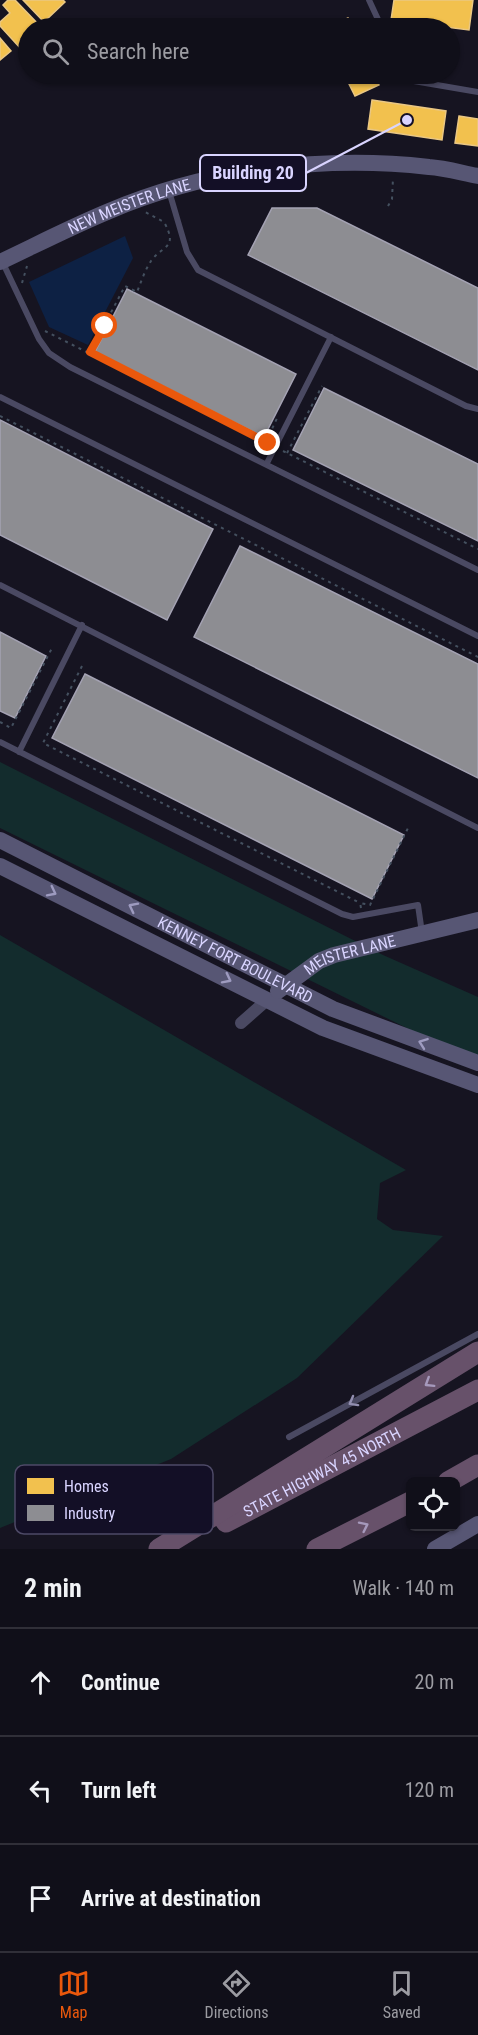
<!DOCTYPE html>
<html lang="en">
<head>
<meta charset="utf-8">
<style>
	body { margin:0; font-family:"Roboto Condensed",sans-serif; background:#191822; color:#f1f3f6 }
	.controls { position:absolute; right:18px; bottom:18px; display:grid; overflow:hidden; border-radius:9px; box-shadow:0 2px 4px #0004 }
	.controls button { width:54px; height:54px; display:grid; place-items:center; padding:0; border:0; border-bottom:2px solid #302f38; background:#100f19; color:#f1f3f6; font:30px sans-serif }
	.stop { position:absolute; width:18px; height:18px; margin:-14px; border:4px solid #ea580c; border-radius:50%; background:#fff }
	.stop.end { background:#ea580c; border-color:#fff; box-shadow:0 2px 6px #0008 }
	.list { margin:0; padding:0; list-style:none }
	h2 { display:flex; justify-content:space-between; align-items:center; height:78px; margin:0; padding:0 24px; font-size:26px }
	h2 small { font-size:20px; font-weight:400; color:#9c9ca2 }
	.list li { display:grid; grid-template-columns:39px 1fr auto; gap:18px; align-items:center; box-sizing:border-box; height:108px; padding:0 24px; border-top:2px solid #302f38 }
	.list b { display:block; font-size:22px; white-space:nowrap }
	.list em { font-size:20px; font-style:normal; color:#9c9ca2 }
	.icon { flex:none; width:33px; height:33px; fill:none; stroke:currentColor; stroke-width:2; stroke-linecap:round; stroke-linejoin:round }
	.map { position:relative; flex:none; width:478px; height:1549px; overflow:hidden }
	.search { position:absolute; background:#100f19; box-shadow:0 2px 4px #0004; left:18px; right:18px; top:18px; height:66px; display:flex; align-items:center; gap:15px; box-sizing:border-box; padding:0 21px; border-radius:33px; color:#9c9ca2; font-size:22px }
	.sheet { height:402px; background:#100f19 }
	nav { display:flex; justify-content:space-around; align-items:center; box-sizing:border-box; height:84px; border-top:2px solid #302f38; background:#100f19; font-size:16px; color:#9c9ca2 }
	nav a { display:grid; justify-items:center; gap:3px }
	nav .on { color:#ea580c }
	.map>svg:first-child { display:block }
</style>
</head>
<body>
<div class="map">
<svg width="478" height="1549" viewBox="0 0 478 1549">
	<rect width="100%" height="100%" fill="#161421"/>
	<path fill="#132c2d" d="M0,762L383,955L478,997V1063L0,828Z
		M0,935L406,1170L380,1183L377,1219L393,1230L443,1236L297,1378L171,1459L0,1528Z"/>
	<path fill="#0d2144" d="M125,236L133,258L88,345L49,327L29,282Z"/>
	<path fill="#f2c14e" stroke="#eac783" stroke-width="1.5" d="M8,0H15L42,28H28V42L21,49L0,26V22L10,13L3,5Z
		M23,0H63L65,2L44,22Z
		M394,0H473L469,30L391,20Z
		M348,18L353,28H326Z
		M0,38L11,51L0,60Z
		M344,74H374L379,85L355,96Z
		M372,100L446,111L442,140L368,129Z
		M459,116L478,119V146L455,143Z"/>
	<path fill="#8d8d92" stroke="#a4a2b3" stroke-width="1.5" d="M272,208H317L478,288V370L248,255Z
		M127,289L296,374L264,437L95,352Z
		M324,388L478,464V541L293,450Z
		M0,420L213,529L167,620L0,535Z
		M240,546L478,664V778L194,637Z
		M0,632L46,656L15,718L0,711Z
		M85,674L404,835L372,899L52,738Z"/>
	<g fill="none" stroke-linecap="round" stroke-linejoin="round">
		<path stroke="#44505f" stroke-width="2" stroke-dasharray="3 4.5" stroke-linecap="butt" d="M388,206L392,199L393,178
			M22,283L27,266
			M45,331L265,442
			M90,352L125,286L137,292C141,282 145,270 151,261C162,245 179,249 164,222L145,212
			M0,416L478,657
			M266,442L278,416
			M283,451L478,549
			M287,453L322,386
			M82,666L43,743L360,903
			M0,722L11,728L52,648
			M361,908L360,903L370,905L409,826"/>
		<path stroke="#4a4962" stroke-width="6" d="M369,0L382,28
			M400,74L402,79L478,92
			M169,191L187,252L198,270L466,406L478,409
			M2,261L39,339L49,353L70,367L478,570
			M0,397L478,636
			M267,463L331,337
			M0,585L478,828
			M0,742L342,914L353,917L418,905L422,933
			M19,752L82,625
			M289,1437L478,1334"/>
		<path stroke="#4a4962" stroke-width="12" d="M241,1023L267,1000"/>
		<g stroke="#575674" stroke-width="16">
			<path id="s1" d="M0,262C36,245 71,227 107,212C207,169 322,155 429,167C445,168 462,173 478,176"/>
			<path id="s2" d="M0,840L333,1009L478,1063"/>
			<path d="M0,866L323,1028L478,1085"/>
			<path id="s3" d="M278,991L319,961L334,955L478,920"/>
			<path d="M435,1549L478,1524"/>
		</g>
		<g stroke="#67516a" stroke-width="21">
			<path d="M448,1482L478,1465"/>
			<path id="s4" d="M226,1522L478,1390"/>
			<path d="M159,1549L478,1352"/>
			<path d="M317,1549L410,1502"/>
		</g>
	</g>
	<defs><path id="oneway-chevron" d="M-2-3.5L2.5 0L-2 3.5" fill="none" stroke-width="1.6" stroke-linecap="round" stroke-linejoin="round" transform="scale(1.5)"/></defs>
	<g stroke="#9e9bc0">
		<use href="#oneway-chevron" transform="translate(52 892) rotate(27)"/>
		<use href="#oneway-chevron" transform="translate(133 907) rotate(-153)"/>
		<use href="#oneway-chevron" transform="translate(227 979) rotate(27)"/>
		<use href="#oneway-chevron" transform="translate(423 1043) rotate(-160)"/>
	</g>
	<g stroke="#a699bc">
		<use href="#oneway-chevron" transform="translate(429 1383) rotate(148)"/>
		<use href="#oneway-chevron" transform="translate(364 1526) rotate(-26)"/>
	</g>
	<use stroke="#928eb0" href="#oneway-chevron" transform="translate(353 1402) rotate(151)"/>
	<g fill="none" stroke-linecap="round" stroke-linejoin="round">
		<path stroke="#ea580c" stroke-width="8" d="M105,326L90,352L268,443"/>
	</g>
	<g text-anchor="middle" dominant-baseline="central" stroke-width="6" stroke-linejoin="round" paint-order="stroke">
		<g font-size="16" fill="#d9d4ff" stroke="#130f26">
			<text stroke="none"><textPath href="#s1" startOffset="141">NEW MEISTER LANE</textPath></text>
			<text stroke="none"><textPath href="#s3" startOffset="82">MEISTER LANE</textPath></text>
			<text stroke="none"><textPath href="#s2" startOffset="264">KENNEY FORT BOULEVARD</textPath></text>
			<text stroke="none"><textPath href="#s4" startOffset="108">STATE HIGHWAY 45 NORTH</textPath></text>
		</g>
	</g>
	<rect x="15" y="1465" width="198" height="69" rx="9" fill="#130f26" stroke="#4e4a67" stroke-width="1.5"/>
	<rect x="27" y="1478" width="27" height="16" fill="#f2c14e"/>
	<rect x="27" y="1505" width="27" height="16" fill="#8d8d92"/>
	<g font-size="16" fill="#d9d4ff">
		<text x="64" y="1492">Homes</text>
		<text x="64" y="1519">Industry</text>
	</g>
	<path fill="none" stroke="#d9d4ff" stroke-width="2" d="M407 120L306 173"/>
	<circle fill="#d9d4ff" stroke="#130f26" stroke-width="2" cx="407" cy="120" r="6"/>
	<rect fill="#130f26" stroke="#d9d4ff" stroke-width="2" x="200" y="155" width="106" height="36" rx="6"/>
	<g font-size="18" text-anchor="middle" font-weight="bold" fill="#d9d4ff">
		<text x="253" y="179">Building 20</text>
	</g>
</svg>
<div class="controls">
<button><svg class="icon" aria-label="locate" viewBox="0 0 24 24"><circle cx="12" cy="12" r="6"/><path d="M12 2v4M12 18v4M2 12h4M18 12h4"/></svg></button>
</div>
<div class="stop" style="left:105px;top:326px"></div>
<div class="stop end" style="left:268px;top:443px"></div>
<div class="search"><svg class="icon" aria-label="search" viewBox="0 0 24 24"><circle cx="10" cy="10" r="6"/><path d="M15 15l6 6"/></svg>Search here</div>
</div>
<section class="sheet">
<h2>2 min<small>Walk · 140 m</small></h2>
<ul class="list">
<li><svg class="icon" aria-label="ahead" viewBox="0 0 24 24"><path d="M12 20V5M6 11l6-6 6 6"/></svg><div><b>Continue</b></div><em>20 m</em></li>
<li><svg class="icon" aria-label="left" viewBox="0 0 24 24"><path d="M17 20v-9H6M10 6l-5 5 5 5"/></svg><div><b>Turn left</b></div><em>120 m</em></li>
<li><svg class="icon" aria-label="arrive" viewBox="0 0 24 24"><path d="M6 21V4h12l-3 4 3 4H6"/></svg><div><b>Arrive at destination</b></div></li>
</ul>
</section>
<nav>
<a class="on"><svg class="icon" aria-label="map" viewBox="0 0 24 24"><path d="M3 6l6-2 6 2 6-2v14l-6 2-6-2-6 2zM9 4v14M15 6v14"/></svg>Map</a>
<a><svg class="icon" aria-label="directions" viewBox="0 0 24 24"><path d="M12 3l9 9-9 9-9-9zM9 14v-3h6M13 9l2 2-2 2"/></svg>Directions</a>
<a><svg class="icon" aria-label="saved" viewBox="0 0 24 24"><path d="M7 4h10v16l-5-4-5 4z"/></svg>Saved</a>
</nav>
</body>
</html>
